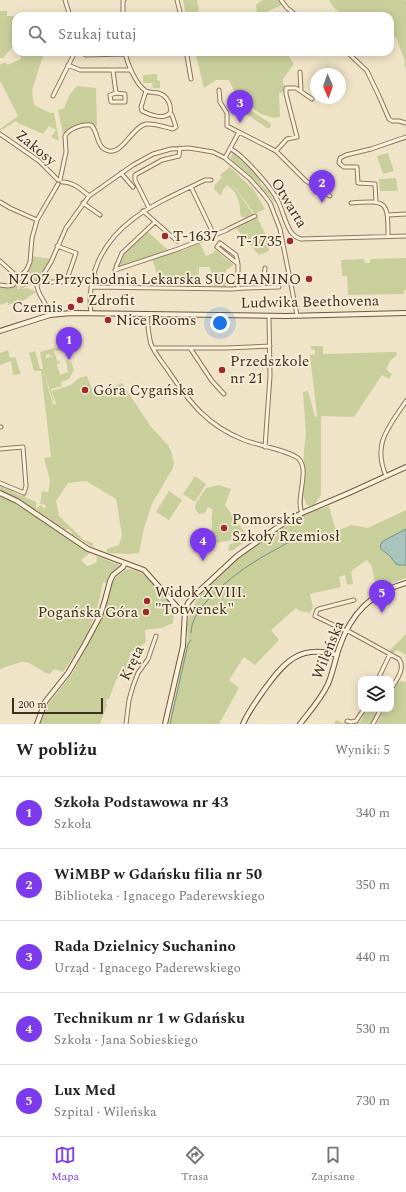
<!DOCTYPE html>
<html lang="pl">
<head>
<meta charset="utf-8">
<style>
	body { margin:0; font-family:Spectral,serif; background:#f2f2f2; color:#222 }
	.controls { position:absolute; right:12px; bottom:12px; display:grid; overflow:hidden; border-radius:8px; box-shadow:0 2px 10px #0003 }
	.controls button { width:36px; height:36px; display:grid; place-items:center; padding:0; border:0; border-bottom:1px solid #e0e0e0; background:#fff; color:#222; font:20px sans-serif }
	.compass { position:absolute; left:310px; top:68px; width:36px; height:36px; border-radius:50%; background:#fff; box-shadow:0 2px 10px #0003; rotate:178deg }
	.scale { position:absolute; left:12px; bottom:10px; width:91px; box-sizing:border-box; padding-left:4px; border:2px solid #3d2e20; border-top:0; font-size:11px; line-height:14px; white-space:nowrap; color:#3d2e20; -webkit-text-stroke:3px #f7eed8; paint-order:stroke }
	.you { position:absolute; left:220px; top:323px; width:14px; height:14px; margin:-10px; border:3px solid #fff; border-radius:50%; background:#1a73e8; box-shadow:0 0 0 6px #1a73e833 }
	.badge { display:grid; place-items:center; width:26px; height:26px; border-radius:50%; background:#7c3aed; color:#fff; font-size:13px; font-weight:700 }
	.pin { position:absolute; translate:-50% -33px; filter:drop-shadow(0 1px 2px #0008) }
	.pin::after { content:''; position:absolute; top:21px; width:14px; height:12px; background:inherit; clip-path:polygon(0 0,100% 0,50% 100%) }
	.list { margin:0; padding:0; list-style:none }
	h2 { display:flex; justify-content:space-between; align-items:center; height:52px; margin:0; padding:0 16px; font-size:17px }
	h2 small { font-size:13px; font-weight:400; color:#767676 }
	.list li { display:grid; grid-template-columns:26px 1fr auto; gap:12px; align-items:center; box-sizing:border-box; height:72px; padding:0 16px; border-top:1px solid #e0e0e0 }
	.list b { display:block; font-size:15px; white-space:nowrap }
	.list p { margin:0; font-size:13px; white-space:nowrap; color:#767676 }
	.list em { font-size:13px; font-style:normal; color:#767676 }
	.icon { flex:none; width:22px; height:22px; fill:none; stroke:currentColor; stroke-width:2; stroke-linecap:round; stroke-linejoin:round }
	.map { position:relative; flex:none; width:406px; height:724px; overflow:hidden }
	.search { position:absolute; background:#fff; box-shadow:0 2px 10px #0003; left:12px; right:12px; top:12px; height:44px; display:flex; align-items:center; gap:10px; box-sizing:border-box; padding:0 14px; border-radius:12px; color:#767676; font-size:15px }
	.sheet { height:412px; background:#fff }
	nav { display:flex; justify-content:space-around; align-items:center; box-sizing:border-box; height:56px; border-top:1px solid #e0e0e0; background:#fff; font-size:11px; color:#767676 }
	nav a { display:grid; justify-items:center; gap:2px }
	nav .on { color:#7c3aed }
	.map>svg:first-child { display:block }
</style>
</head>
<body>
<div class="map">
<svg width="406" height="724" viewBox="0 0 406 724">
	<rect width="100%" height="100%" fill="#f0e4c8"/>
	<path fill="#c9cf9b" d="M183,0H197L199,10L195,14L197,16H186Z
		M263,0H278L282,5L266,12L267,16H257L256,4Z
		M329,0H404L406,1V69L404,64L405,62L396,37H390V16H347C339,13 333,8 329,0Z
		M0,11H7V16H15L16,45H14L3,58H0Z
		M20,52H44L32,91L34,105L50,113H54L59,141L51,137L56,130L49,126L43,134L18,123L16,121L0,131V129L18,116L0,81V65L5,62L7,65L21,59Z
		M195,52H286L294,64L283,79L284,92L279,93L280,117L274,118L261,114L254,109L236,95L229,80H216L204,88Z
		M157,74V80L160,81V88H153L152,83H143V75Z
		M77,86L96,88L97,126L95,127C89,119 68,126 63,134L58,110L64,108L70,94Z
		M237,101L271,124L270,128H267L236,107L235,104Z
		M233,153L239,156L261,180L260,183L268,191L270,190L271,191L269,193L275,201L277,200L276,202L275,203L254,179L231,159V156Z
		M388,153L394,171L383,174L377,156Z
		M230,167L254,190L265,209L255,214L230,181L254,215L248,218L239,216L242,215L240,214C241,203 237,192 227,185C224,189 222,190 221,196L214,189L215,184L217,183L221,178L223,179H224L221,177L220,175Z
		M396,178L398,191H380L379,179Z
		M257,217L266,235L269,251L259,255L236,228Z
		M147,231L168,250L179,247L182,251L200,243L206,256L213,253L215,250L234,265L226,270V287L214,286V274H211L210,267H199V283L197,284L198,265L196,284H157V274L151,256L117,267L122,255Z
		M32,256L51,259C41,277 40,284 19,289L23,280L22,279L30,268Z
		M406,258V290H404V294L348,295L347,276H342L341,260L364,259L365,263H370V259Z
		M20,280L21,281L17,289L28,288L36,292L23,301L8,305V302L0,305V286C8,288 14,285 20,280Z
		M61,346L62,350L56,351L58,359L55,349L54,350L55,355L50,356V354L46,355V358L56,355L57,362L59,360L60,363L57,365L60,375L68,372L66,361L71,362L74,370L69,379L61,382L62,386L51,389L54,400L53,401L43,369L53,405L56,404L52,391L71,385L79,378L87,376L94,395L122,383L151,427L168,445L171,451L174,463L173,468L152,504L144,528L139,553L129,554L108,553L106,549L119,545L122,535L116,499L86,481L68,483L56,501L59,516L84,540L93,543V547L72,534V532L68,529L66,530L36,510L34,511L17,499L0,490V484V486L10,490L11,489L13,490V492L22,496L23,494L25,495V497L36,502V510L40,505L45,509L46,505L40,504L42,491L48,492L47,501L50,480L44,458L51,457L41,371H34L29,353L35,351L40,369H43L40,352Z
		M311,346H323V354L396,352L397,355L391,360L386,369L392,374L389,379L382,375L354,417L321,416V495L315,504L310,506L307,505L302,493L304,450L306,434L303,392L308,391L315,417H316L317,415L310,356V355L315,354V350L311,349Z
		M8,350L10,358L15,357L21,374L13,375L11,361L0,365V353Z
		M195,476L206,484L195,502L183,494Z
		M219,485L231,489L225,505L249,538L232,551L228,550L230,544L235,543L233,540L214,543C209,538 212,534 212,527C212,521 211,516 213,510L208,507L205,513L199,514L195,509L196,503L206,488Z
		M169,491L182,500L169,520L156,512Z
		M0,495L14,503L90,553L81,560L87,566L96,563L97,559L96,556L120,565L109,576L106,583L103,582C101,592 99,602 96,612C89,633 76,654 63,672L54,669L50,674L46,673L29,663L25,662H21L0,669Z
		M329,506L335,528L339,530L351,525L368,528L406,510V578L384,586L383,585L376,589L372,567L367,560L351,571L353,584L347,585L345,575L339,577L341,587L310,594L313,607L310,613L300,611L296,608L271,630L279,640L255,665L244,657L229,680L239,688L219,724H169L188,639L187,624L190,613L198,597V595C219,571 256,541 283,525C298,517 314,511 329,506Z
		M126,569C132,569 136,570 141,573C148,577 168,598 172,605C175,609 173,618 173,623L162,628L145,630L146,642L132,653L129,657L136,664L116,680L109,699H107L106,703L107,705L100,724H40L46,707L72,674L101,620L113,580Z
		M406,634V655L397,650L393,653L389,651Z
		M401,681L406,682V724H377L384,709H391C391,697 392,688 401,681Z
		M366,709H378L371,724H334L336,720L343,723L345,721L350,723L360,722Z"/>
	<path fill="#a9c4bc" stroke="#6f938a" d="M406,529V565H399L396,564L390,556L381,549L380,547L382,542L385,540Z"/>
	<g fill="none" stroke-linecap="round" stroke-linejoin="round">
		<path stroke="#6f938a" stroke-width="1" d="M191,633C190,609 229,579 248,566C261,557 277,549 291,541
			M170,724L188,644L191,640"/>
		<defs>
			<path id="street" d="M65,0L70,16
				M177,0L181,16
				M281,0L287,8L297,16
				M123,16V1L124,0
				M81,52L86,55L125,54
				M190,52L187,56L191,79
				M347,52L367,71L379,96L389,119L392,121H399L406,123
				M68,65L80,70H131
				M113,71L116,93
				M300,72L301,91
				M219,90L220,102L227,113V126L276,151L306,181L330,196
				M146,91L141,107L142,111C150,115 164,120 170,113
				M116,93L125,94V102H111L110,95Z
				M53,96L75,52
				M0,134L39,161L58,180
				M231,149C244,156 272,188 278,201C283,211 285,223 291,232C294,236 297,238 301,239L406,236
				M276,151L287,139L297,137L286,94V88H296L312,99
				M225,158L239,132
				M121,173L133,187
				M60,180L66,152L65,136C69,128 83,124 91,125C98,131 96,144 104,149C121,160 131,127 146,124C155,123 164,127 173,129L176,127L172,115L170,113C172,105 167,95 158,93C154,92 150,93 146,91C136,85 127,63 125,52
				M62,182C73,182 81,189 89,196
				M191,187L214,235
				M0,202L10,208L37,220
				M376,202L375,184L358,183L357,167H344L339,163L340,158L346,155L371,149L406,137
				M83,203L100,215
				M351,203C387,200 388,201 388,236
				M149,208L135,180V175L162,160L179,156L180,148
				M143,211L177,241
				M388,215L406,214
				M228,229L255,216
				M0,261L20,279
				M238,264L236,255L220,243L217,247L238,264V288
				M116,267L122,253L155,222
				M115,270L178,249L227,230
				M38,282H62L67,279L76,253L57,246
				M0,285L8,286L13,285L27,269L30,262L32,238L37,220L58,184
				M91,287L232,289L245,288L279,287
				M263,287L265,268
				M91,313C89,299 91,283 95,270C111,220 162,201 205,180H211
				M147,314C148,324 148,334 151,344C155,354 163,363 169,372C190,403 208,426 244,440C257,445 291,451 299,459C310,472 295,498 302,513
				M50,315C48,304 37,295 37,285L51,262L66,228L89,196L133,165L153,154L171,149L189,148L213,152L225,158L250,179L264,195L270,203L280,229L297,315
				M153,348H226L270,346
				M190,348L212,381L224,394
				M0,427H1
				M265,447L270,376L269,316
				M0,449L23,447L26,486L24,493L0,483
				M386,476C372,443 389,427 406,401
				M354,600L319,609L317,610L315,616L344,630L350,632L399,659C406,668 396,681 391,689
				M378,679L390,654
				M347,721L351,722L356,721L364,709
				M126,724L129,700L133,686L138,673L148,659L156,636
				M373,724L381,709"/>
			<path id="secondary" d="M0,331L50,315L72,313L286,316L406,313
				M0,493L17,501L88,549L144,570L179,609L185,612
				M37,724L45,702L68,673L85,644L100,616L105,600L110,581L113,575L123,567L125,563
				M165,724L183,646L185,612L188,603L195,595L237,556L285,522L302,513L349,493L406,467
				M243,724C248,712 257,700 264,690C285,661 300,644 337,655
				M300,724C310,711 321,699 328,684C333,672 335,660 339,648C351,613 371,593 406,583"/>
		</defs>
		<use href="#street" stroke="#8d765c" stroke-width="5"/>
		<use href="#secondary" stroke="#6f573f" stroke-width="6"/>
		<use href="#street" stroke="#faf1dc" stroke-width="3"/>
		<use href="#secondary" stroke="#faf1dc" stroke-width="4"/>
	</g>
	<g fill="#9e2a2b" stroke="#f7eed8" stroke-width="1.5">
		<circle cx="165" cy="236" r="4"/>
		<circle cx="290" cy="241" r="4"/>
		<circle cx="309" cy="279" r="4"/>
		<circle cx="80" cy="300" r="4"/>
		<circle cx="71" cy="307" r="4"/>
		<circle cx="108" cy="320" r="4"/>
		<circle cx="222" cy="370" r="4"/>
		<circle cx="85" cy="390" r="4"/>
		<circle cx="224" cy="528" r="4"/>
		<circle cx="147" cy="601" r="4"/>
		<circle cx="146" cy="612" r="4"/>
	</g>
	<g text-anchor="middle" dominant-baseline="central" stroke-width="3.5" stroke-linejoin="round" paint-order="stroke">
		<g font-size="15" fill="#3d2e20" stroke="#f7eed8">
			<text transform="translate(36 148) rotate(39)">Zakosy</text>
			<text transform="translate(289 203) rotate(59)">Otwarta</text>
			<text transform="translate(310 302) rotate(-1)">Ludwika Beethovena</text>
			<text transform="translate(328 650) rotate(-68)">Wileńska</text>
			<text transform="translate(132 663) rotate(-64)">Kręta</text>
		</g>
		<g font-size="15" fill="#3d2e20" stroke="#f7eed8" text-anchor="start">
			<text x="173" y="236">T-1637</text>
			<text x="282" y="241" text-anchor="end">T-1735</text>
			<text x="301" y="279" text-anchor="end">NZOZ Przychodnia Lekarska SUCHANINO</text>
			<text x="88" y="300">Zdrofit</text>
			<text x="63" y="307" text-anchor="end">Czernis</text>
			<text x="116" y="320">Nice Rooms</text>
			<text x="230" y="361">Przedszkole<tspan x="230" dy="17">nr 21</tspan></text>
			<text x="93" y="390">Góra Cygańska</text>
			<text x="232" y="519">Pomorskie<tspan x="232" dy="17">Szkoły Rzemiosł</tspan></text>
			<text x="155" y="592">Widok XVIII.<tspan x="155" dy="17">"Totwenek"</tspan></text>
			<text x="138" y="612" text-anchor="end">Pogańska Góra</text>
		</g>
	</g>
</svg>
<div class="controls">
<button><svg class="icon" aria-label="layers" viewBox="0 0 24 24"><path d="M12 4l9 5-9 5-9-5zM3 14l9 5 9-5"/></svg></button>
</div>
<svg class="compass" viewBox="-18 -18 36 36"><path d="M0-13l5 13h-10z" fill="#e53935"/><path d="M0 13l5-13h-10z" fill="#767676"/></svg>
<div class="scale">200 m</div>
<div class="you"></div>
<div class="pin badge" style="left:69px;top:360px">1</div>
<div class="pin badge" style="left:322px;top:203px">2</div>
<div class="pin badge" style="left:240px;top:123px">3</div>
<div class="pin badge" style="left:203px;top:561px">4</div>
<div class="pin badge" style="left:382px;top:613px">5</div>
<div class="search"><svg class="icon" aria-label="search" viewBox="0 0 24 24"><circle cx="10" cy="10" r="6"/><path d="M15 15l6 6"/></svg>Szukaj tutaj</div>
</div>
<section class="sheet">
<h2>W pobliżu<small>Wyniki: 5</small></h2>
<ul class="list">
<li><span class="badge">1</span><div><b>Szkoła Podstawowa nr 43</b><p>Szkoła</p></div><em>340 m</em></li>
<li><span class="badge">2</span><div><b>WiMBP w Gdańsku filia nr 50</b><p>Biblioteka · Ignacego Paderewskiego</p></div><em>350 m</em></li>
<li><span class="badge">3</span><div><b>Rada Dzielnicy Suchanino</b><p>Urząd · Ignacego Paderewskiego</p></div><em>440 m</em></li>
<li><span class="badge">4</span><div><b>Technikum nr 1 w Gdańsku</b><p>Szkoła · Jana Sobieskiego</p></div><em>530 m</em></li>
<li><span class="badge">5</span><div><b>Lux Med</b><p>Szpital · Wileńska</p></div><em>730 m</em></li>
</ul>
</section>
<nav>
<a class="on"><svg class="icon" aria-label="map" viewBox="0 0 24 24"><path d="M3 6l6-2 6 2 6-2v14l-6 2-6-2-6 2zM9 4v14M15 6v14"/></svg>Mapa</a>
<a><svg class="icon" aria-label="directions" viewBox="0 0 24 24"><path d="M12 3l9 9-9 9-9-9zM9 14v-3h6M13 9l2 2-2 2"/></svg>Trasa</a>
<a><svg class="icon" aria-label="saved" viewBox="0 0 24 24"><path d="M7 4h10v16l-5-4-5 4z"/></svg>Zapisane</a>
</nav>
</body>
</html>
